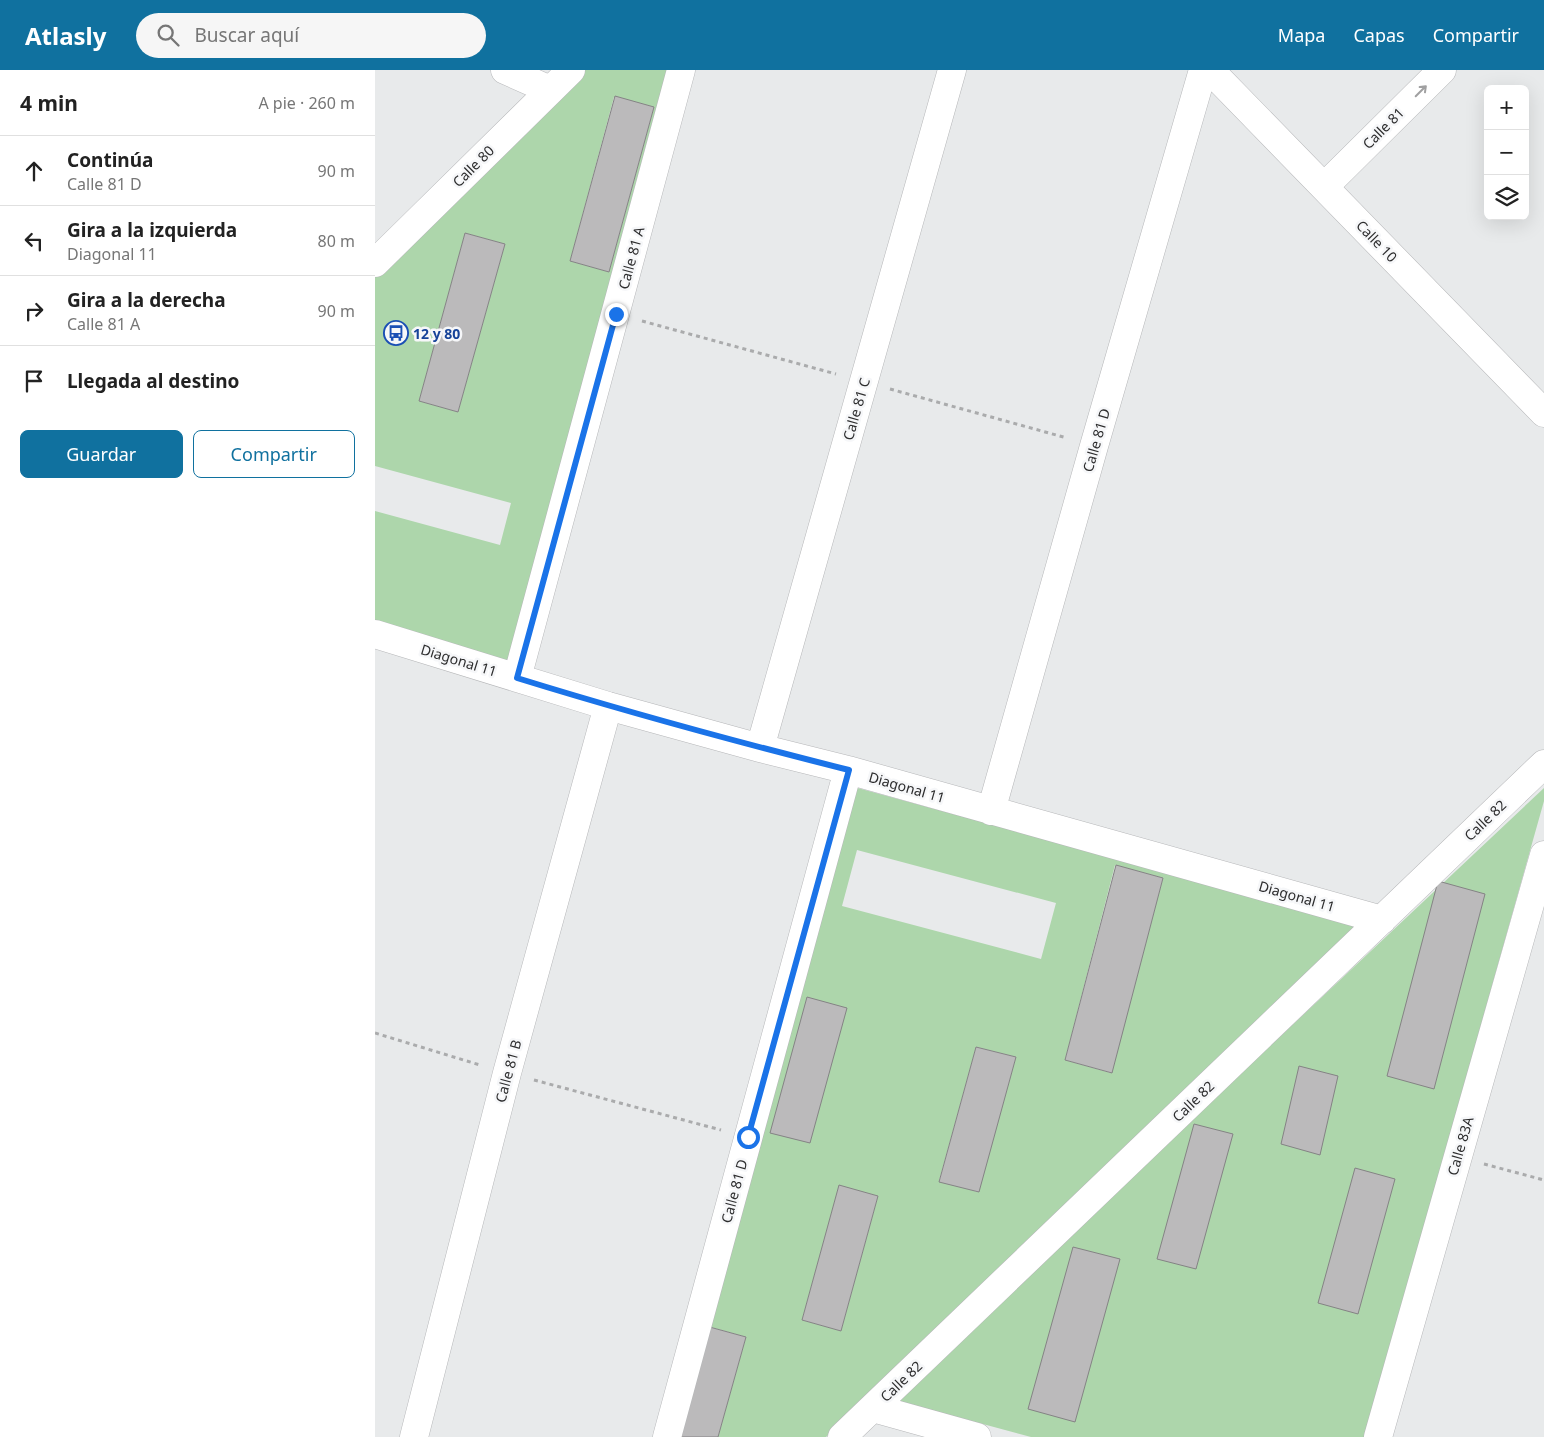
<!DOCTYPE html>
<html lang="es">
<head>
<meta charset="utf-8">
<style>
	body { margin:0; font-family:"Noto Sans",sans-serif; background:#f6f6f6; color:#222 }
	.controls { position:absolute; right:15px; top:15px; display:grid; overflow:hidden; border-radius:8px; box-shadow:0 5px 20px #0002 }
	.controls button { width:45px; height:45px; display:grid; place-items:center; padding:0; border:0; border-bottom:1px solid #e0e0e0; background:#fff; color:#222; font:25px sans-serif }
	.stop { position:absolute; width:15px; height:15px; margin:-11px; border:4px solid #1a73e8; border-radius:50%; background:#fff }
	.stop.end { background:#1a73e8; border-color:#fff; box-shadow:0 1px 5px #0008 }
	.list { margin:0; padding:0; list-style:none }
	h2 { display:flex; justify-content:space-between; align-items:center; height:65px; margin:0; padding:0 20px; font-size:21px }
	h2 small { font-size:16px; font-weight:400; color:#767676 }
	.list li { display:grid; grid-template-columns:32px 1fr auto; gap:15px; align-items:center; box-sizing:border-box; height:70px; padding:0 20px; border-top:1px solid #e0e0e0 }
	.list b { display:block; font-size:19px; white-space:nowrap }
	.list p { margin:0; font-size:16px; white-space:nowrap; color:#767676 }
	.list em { font-size:16px; font-style:normal; color:#767676 }
	.actions { display:flex; gap:10px; padding:15px 20px }
	.actions a { flex:1; padding:11px 0; border:1px solid #10719f; border-radius:8px; text-align:center; font-size:18px; color:#10719f }
	.actions .main { background:#10719f; color:#fff }
	.icon { flex:none; width:28px; height:28px; fill:none; stroke:currentColor; stroke-width:2; stroke-linecap:round; stroke-linejoin:round }
	.map { position:relative; flex:none; width:1169px; height:1367px; overflow:hidden }
	header { display:flex; align-items:center; gap:30px; box-sizing:border-box; height:70px; padding:0 25px; background:#10719f; color:#fff }
	header strong { font-size:24px }
	nav { display:flex; gap:28px; margin-inline-start:auto; font-size:18px }
	.search { width:350px; height:45px; background:#f6f6f6; display:flex; align-items:center; gap:12px; box-sizing:border-box; padding:0 18px; border-radius:28px; color:#767676; font-size:19px }
	main { display:flex }
	aside { flex:1; background:#fff }
	.map>svg:first-child { display:block }
</style>
</head>
<body>
<header>
<strong>Atlasly</strong>
<div class="search"><svg class="icon" aria-label="search" viewBox="0 0 24 24"><circle cx="10" cy="10" r="6"/><path d="M15 15l6 6"/></svg>Buscar aquí</div>
<nav><a>Mapa</a><a>Capas</a><a>Compartir</a></nav>
</header>
<main>
<aside>
<h2>4 min<small>A pie · 260 m</small></h2>
<ul class="list">
<li><svg class="icon" aria-label="ahead" viewBox="0 0 24 24"><path d="M12 20V5M6 11l6-6 6 6"/></svg><div><b>Continúa</b><p>Calle 81 D</p></div><em>90 m</em></li>
<li><svg class="icon" aria-label="left" viewBox="0 0 24 24"><path d="M17 20v-9H6M10 6l-5 5 5 5"/></svg><div><b>Gira a la izquierda</b><p>Diagonal 11</p></div><em>80 m</em></li>
<li><svg class="icon" aria-label="right" viewBox="0 0 24 24"><path d="M7 20v-9h11M14 6l5 5-5 5"/></svg><div><b>Gira a la derecha</b><p>Calle 81 A</p></div><em>90 m</em></li>
<li><svg class="icon" aria-label="arrive" viewBox="0 0 24 24"><path d="M6 21V4h12l-3 4 3 4H6"/></svg><div><b>Llegada al destino</b></div></li>
</ul>
<div class="actions"><a class="main">Guardar</a><a>Compartir</a></div>
</aside>
<div class="map">
<svg width="1169" height="1367" viewBox="0 0 1169 1367">
	<rect width="100%" height="100%" fill="#e8eaeb"/>
	<path fill="#add6ab" fill-rule="evenodd" d="M196,0H306L142,608L0,564V441L125,475L136,433L0,396V193ZM239,27L279,37L234,202L195,191ZM90,163L130,174L83,342L44,331Z
		M479,717L993,857L451,1367H343L371,1267L332,1256ZM482,780L681,833L666,889L467,836ZM740,795L788,808L736,1003L690,990ZM601,977L641,987L603,1122L564,1111ZM464,1116L503,1126L466,1261L427,1250Z
		M1169,718V731L990,1367H656L519,1330Z"/>
	<path fill="#bbbabb" stroke="#848384" d="M240,26L279,37L234,202L195,191Z
		M90,163L130,174L83,342L44,331Z
		M741,795L788,808L737,1003L690,990Z
		M1063,811L1110,824L1059,1019L1012,1006Z
		M432,927L472,938L435,1073L395,1063Z
		M601,977L641,987L604,1122L564,1112Z
		M924,996L963,1006L945,1085L906,1074Z
		M819,1054L858,1064L821,1199L782,1189Z
		M980,1098L1020,1109L983,1244L943,1233Z
		M464,1115L503,1126L466,1261L427,1250Z
		M698,1177L745,1189L700,1352L653,1339Z
		M331,1256L371,1267L343,1367H301Z"/>
	<g fill="none" stroke-linecap="round" stroke-linejoin="round">
		<defs>
			<path id="minor" d="M130,0L175,20
				M835,0L1169,343
				M949,117L1067,0
				M0,564L233,636L385,678L473,700L1007,850
				M142,608L306,0
				M385,678L577,0
				M616,741L719,376L828,0
				M498,1338L602,1367
				M39,1367L132,1003L233,636
				M292,1367L473,700
				M467,1367L1169,694
				M1003,1367L1169,785"/>
			<path id="tertiary" d="M0,193L196,0"/>
		</defs>
		<use href="#minor" stroke="#b6b7b9" stroke-width="29"/>
		<use href="#tertiary" stroke="#b6b7b9" stroke-width="29"/>
		<path stroke="#aaabac" stroke-width="3" stroke-dasharray="4 4" stroke-linecap="butt" d="M267,251L461,304
			M515,319L692,368
			M0,963L105,995
			M159,1010L346,1060
			M1109,1094L1169,1110"/>
		<use href="#minor" stroke="#fff" stroke-width="28"/>
		<use href="#tertiary" stroke="#fff" stroke-width="28"/>
	</g>
	<defs><path id="oneway-shaft" d="M-6 0H5M1.5-3L5.5 0L1.5 3" fill="none" stroke-width="1.6" stroke-linecap="round" stroke-linejoin="round" transform="scale(1.25)"/></defs>
	<use stroke="#a0a0a1" href="#oneway-shaft" transform="translate(1046 21) rotate(-45)"/>
	<g fill="none" stroke-linecap="round" stroke-linejoin="round">
		<path stroke="#1a73e8" stroke-width="6" d="M241,244L142,608C252,642 362,672 474,700L373,1067"/>
	</g>
	<defs>
		<symbol id="bus-ring" viewBox="-11 -11 22 22"><circle r="9.5" fill="#f6f7f9" stroke="#1a4fb4" stroke-width="1.5"/><path d="M-5-6H5V4H4V6H2V4H-2V6H-4V4H-5ZM-3.5-4V0h7V-4ZM-3.5 1.2v1.5H-2V1.2ZM2 1.2v1.5H3.5V1.2Z" fill="#1a4fb4"/></symbol>
	</defs>
	<g fill-rule="evenodd">
		<use href="#bus-ring" x="7" y="249" width="28" height="28"/>
	</g>
	<g text-anchor="middle" dominant-baseline="central" stroke-width="5" stroke-linejoin="round" paint-order="stroke">
		<g font-size="14" fill="#2d2d2e" stroke="#f6f7f9">
			<text transform="translate(1008 58) rotate(-45)">Calle 81</text>
			<text transform="translate(98 96) rotate(-45)">Calle 80</text>
			<text transform="translate(1002 171) rotate(46)">Calle 10</text>
			<text transform="translate(256 188) rotate(-75)">Calle 81 A</text>
			<text transform="translate(481 339) rotate(-74)">Calle 81 C</text>
			<text transform="translate(721 370) rotate(-74)">Calle 81 D</text>
			<text transform="translate(84 590) rotate(17)">Diagonal 11</text>
			<text transform="translate(532 717) rotate(16)">Diagonal 11</text>
			<text transform="translate(1110 750) rotate(-44)">Calle 82</text>
			<text transform="translate(922 826) rotate(16)">Diagonal 11</text>
			<text transform="translate(133 1001) rotate(-75)">Calle 81 B</text>
			<text transform="translate(818 1031) rotate(-44)">Calle 82</text>
			<text transform="translate(1085 1076) rotate(-74)">Calle 83A</text>
			<text transform="translate(359 1121) rotate(-75)">Calle 81 D</text>
			<text transform="translate(526 1311) rotate(-44)">Calle 82</text>
		</g>
		<g font-size="14" font-weight="bold" fill="#164399" stroke="#f6f7f9" text-anchor="start">
			<text x="38" y="263">12 y 80</text>
		</g>
	</g>
</svg>
<div class="controls">
<button>+</button>
<button>−</button>
<button><svg class="icon" aria-label="layers" viewBox="0 0 24 24"><path d="M12 4l9 5-9 5-9-5zM3 14l9 5 9-5"/></svg></button>
</div>
<div class="stop" style="left:373px;top:1067px"></div>
<div class="stop end" style="left:241px;top:244px"></div>
</div>
</main>
</body>
</html>
